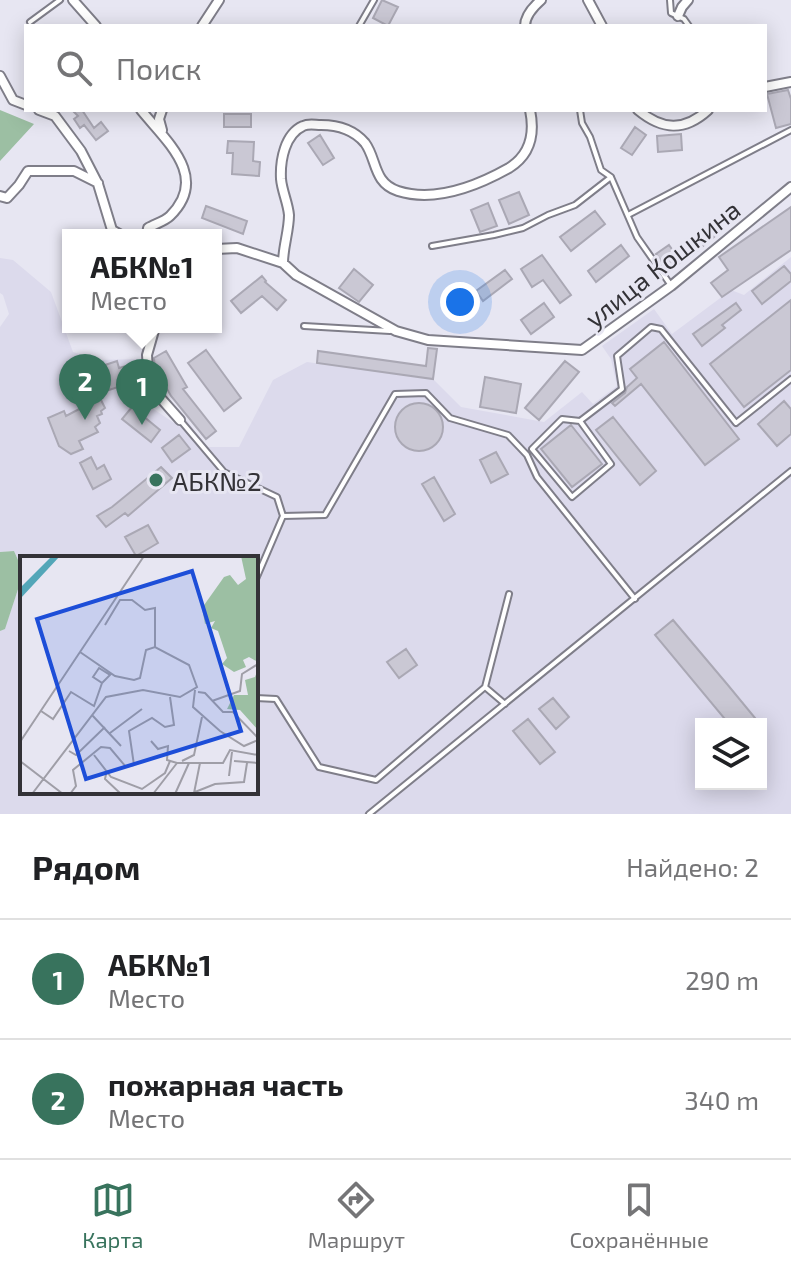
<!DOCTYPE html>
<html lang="ru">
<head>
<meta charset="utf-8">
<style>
	body { margin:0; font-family:"Exo 2",sans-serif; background:#f6f6f6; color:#202124 }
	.controls { position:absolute; right:24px; bottom:24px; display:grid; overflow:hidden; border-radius:0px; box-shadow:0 4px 20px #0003 }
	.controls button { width:72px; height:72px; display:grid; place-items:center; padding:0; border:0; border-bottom:2px solid #e0e0e0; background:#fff; color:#202124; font:40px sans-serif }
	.you { position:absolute; left:460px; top:302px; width:28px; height:28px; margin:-20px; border:6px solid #fff; border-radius:50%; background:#1a73e8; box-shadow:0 0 0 12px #1a73e833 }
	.badge { display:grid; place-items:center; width:52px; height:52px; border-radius:50%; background:#38735d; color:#fff; font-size:26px; font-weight:700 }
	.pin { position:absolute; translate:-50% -66px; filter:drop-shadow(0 2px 4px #0008) }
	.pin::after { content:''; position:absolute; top:42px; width:28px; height:24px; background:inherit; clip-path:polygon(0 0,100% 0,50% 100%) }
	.popup { position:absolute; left:62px; top:229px; width:160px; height:104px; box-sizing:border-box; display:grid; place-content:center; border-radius:0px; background:#fff; filter:drop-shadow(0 2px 6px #0005); font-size:26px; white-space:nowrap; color:#757577 }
	.popup b { font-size:30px; color:#202124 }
	.popup::after { content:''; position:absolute; left:50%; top:100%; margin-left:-16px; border:16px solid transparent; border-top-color:#fff }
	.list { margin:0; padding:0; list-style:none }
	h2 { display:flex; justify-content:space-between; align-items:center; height:104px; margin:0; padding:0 32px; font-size:34px }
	h2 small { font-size:26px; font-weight:400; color:#757577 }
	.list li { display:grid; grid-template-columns:52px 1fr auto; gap:24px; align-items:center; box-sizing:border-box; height:120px; padding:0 32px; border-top:2px solid #e0e0e0 }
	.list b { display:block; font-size:30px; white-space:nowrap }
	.list p { margin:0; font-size:26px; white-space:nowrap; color:#757577 }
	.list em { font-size:26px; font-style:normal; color:#757577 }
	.icon { flex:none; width:44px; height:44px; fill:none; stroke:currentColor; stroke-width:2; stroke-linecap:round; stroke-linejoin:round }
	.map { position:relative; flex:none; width:791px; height:814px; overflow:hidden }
	.search { position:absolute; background:#fff; box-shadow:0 4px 20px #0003; left:24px; right:24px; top:24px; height:88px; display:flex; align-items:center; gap:20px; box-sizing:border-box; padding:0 28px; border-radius:0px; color:#757577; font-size:30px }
	.sheet { height:344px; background:#fff }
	nav { display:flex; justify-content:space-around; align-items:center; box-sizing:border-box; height:112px; border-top:2px solid #e0e0e0; background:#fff; font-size:22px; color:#757577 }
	nav a { display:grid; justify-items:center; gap:4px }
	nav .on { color:#38735d }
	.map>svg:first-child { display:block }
</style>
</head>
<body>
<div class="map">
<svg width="791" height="814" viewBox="0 0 791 814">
	<rect width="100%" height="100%" fill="#e7e6f2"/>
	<path fill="#dcdaec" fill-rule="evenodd" d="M791,257V814H0V631L5,628L22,577V792H256V558H22V569L14,551L0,552V327L9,314L3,295L0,293V258L13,260L51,292L73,352L98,360L141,359L145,387L136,397L174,423L185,418L207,447H239L273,380L307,362L433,379L461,407L544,422L582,392L593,404L617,386L611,359L602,346L654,309L672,334L731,290L744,295ZM701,724H761V784H701Z"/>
	<path fill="#9cbfa3" d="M0,110L34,124L0,161Z
		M14,551L22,569V577L5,629L0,631V552Z"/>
	<path fill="#cac8d4" stroke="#aaa8b4" stroke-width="2" d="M382,0L398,7L388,26L373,18Z
		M788,90L791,99V124L776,128L767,94Z
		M72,110H82L94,128L101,122L108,131L96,140L84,125L80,128L74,119L78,116Z
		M224,114H251V127H224Z
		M635,127L646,135L632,155L621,148Z
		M681,134L682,150L658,152L657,136Z
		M320,135L334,158L323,165L308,143Z
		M228,141L254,142L253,161L260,162L259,176L232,174L233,153H227Z
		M519,192L529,215L509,224L499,200Z
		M488,203L497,226L480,232L471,210Z
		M206,206L247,221L243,234L202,218Z
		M791,207V250L722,297L711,283L728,270L719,257Z
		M595,211L605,224L571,251L560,237Z
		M708,227L715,236L692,255L684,246Z
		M621,245L629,256L596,282L588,271Z
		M669,245L681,262L668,271L656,254Z
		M542,255L571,295L560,303L543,280L532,287L521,269Z
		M784,266L791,274V281L762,304L752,291Z
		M354,269L373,285L359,302L339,288Z
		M505,270L512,279L483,301L476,291Z
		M262,276L266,281L265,282L286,300L277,310L262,296L241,313L231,301Z
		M791,300V370L744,407L710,364Z
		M544,303L554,317L531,334L521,320Z
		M736,303L741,310L722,325L725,328L702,346L693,334Z
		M664,342L739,439L705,465L641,384L615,406L612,403L625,393L627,387L637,378L630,369Z
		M428,348L437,349L433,379L317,363L318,351L426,366Z
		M206,350L241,398L224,411L188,363Z
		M166,351L187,387L183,389L216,431L206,439L171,396L155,368L154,358Z
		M117,361L119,368L130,365L133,375L122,378L124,385L109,390L102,366Z
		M565,361L579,372L539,420L525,408Z
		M485,377L521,384L516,413L480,407Z
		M100,398L105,408L101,411L102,414L97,416L100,423L95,427L98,432L79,441L83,449L71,454L59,446L48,418L64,411L66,416Z
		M784,401L791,409V434L777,446L758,424Z
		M395 427a24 24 0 1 1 48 0a24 24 0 1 1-48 0Z
		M132,407L160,430L151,442L122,419Z
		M613,417L656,471L640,485L596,430Z
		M571,425L602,464L572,487L541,449Z
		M179,435L190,449L172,462L162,448Z
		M496,452L508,474L491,483L480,460Z
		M91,457L97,469L104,465L111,479L93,489L80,463Z
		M161,467L172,478L128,516L125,513L106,527L97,516L112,507Z
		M434,477L455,514L444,521L422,484Z
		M148,525L158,543L136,556L125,537Z
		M673,620L727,684L760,724H729L655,635Z
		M406,649L417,665L399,678L387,662Z
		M553,698L569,717L556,729L539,709Z
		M528,719L555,752L540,764L513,731Z"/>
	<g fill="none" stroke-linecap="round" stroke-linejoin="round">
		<defs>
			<path id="service" d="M670,0L671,13L684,19L689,26
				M30,22L60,0
				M359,26L374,0
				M580,110L582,123L590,137L601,170L611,177L637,237L670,284
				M628,215L791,130
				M432,246L494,235L523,228L548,215L575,205L611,177
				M304,326L390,331
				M180,420L224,472L277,497L283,516L325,515L395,394L426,393L450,418L508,435L527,455L537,477L635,599
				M580,421L611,464L572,497L532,449L562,419L580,421L622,389L617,356L651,327L661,329L736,423L791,379
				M256,579L283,516
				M256,698L276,699L319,767L376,780L485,687
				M505,704L485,687L509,594
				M369,814L791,471"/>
			<path id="minor" d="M73,0L96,26
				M588,0L602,26
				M678,16L682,7L688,0
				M202,26L219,0
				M525,26C525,16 533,7 541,0
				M0,76L13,100L26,105
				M765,87L791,82
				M39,110L55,116L81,151L98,184L112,230L121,235
				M141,110C166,141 210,177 170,216C165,221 155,224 148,228L147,235
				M638,110C662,130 684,132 708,110
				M162,130L159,119L162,110
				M0,196L7,198L19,185L28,171H74L98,183
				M216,249L237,248L283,263L296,275L396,331L428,340L582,350L671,286L791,187
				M283,263C283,247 289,231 289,215C288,203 282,191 281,179C280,160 285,134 303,126C309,123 315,125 321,125C337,125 354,130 365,143C377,159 373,183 398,191C436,203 477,186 509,168C530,155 535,134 530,110
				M155,327L147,355L149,385L180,420"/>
		</defs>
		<use href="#service" stroke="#7f7e89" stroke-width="8"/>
		<use href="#minor" stroke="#7f7e89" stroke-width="12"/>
		<use href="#service" stroke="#fff" stroke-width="4"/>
		<use href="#minor" stroke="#fff" stroke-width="8"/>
	</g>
	<circle fill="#38735d" stroke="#e7e6f2" stroke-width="3" cx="156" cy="480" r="8"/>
	<g text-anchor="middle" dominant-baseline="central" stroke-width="6" stroke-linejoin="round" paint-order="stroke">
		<g font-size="26" fill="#333237" stroke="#e7e6f2">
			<text transform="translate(662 263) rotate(-38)">улица Кошкина</text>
		</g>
		<g font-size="26" fill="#333237" stroke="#e7e6f2" text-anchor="start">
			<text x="172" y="480">АБК№2</text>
		</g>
	</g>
	<g transform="translate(20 556)">
		<rect width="238" height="238" fill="#e7e6f2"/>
		<path d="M221,0H238V106L229,101L223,104L226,111L214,116L202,108L207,102L198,75L191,72L195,65L185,68L182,52L204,21L210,19L218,29L226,23ZM238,113V174L220,154L207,153L214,139H228L225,124L235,121Z" fill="#9cbfa3"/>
		<path d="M32,0H40L0,43V32Z" fill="#53a6b8"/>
		<path fill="none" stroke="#9f9ea7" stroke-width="2" d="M85,69L100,44H112L125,54L135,52V91M175,134L173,151L200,175L224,190L238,184M178,136L185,137L203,156H213L238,182M192,145L220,135L222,118L238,108M21,155L33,163L51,136L74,150L82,127L73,121L79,112L90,119L82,127M72,159L101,190M90,177L122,153M131,185L138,193L148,190L147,204L157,207H203L210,194L238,199M0,186L124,0M49,195L56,199L85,171M74,199L91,221L122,233L145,217L150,205M0,205L43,238M162,205L174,199L182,161M214,205L238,207M87,214L85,223L101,238M209,220L212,196M175,236L195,228L224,226L227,207M174,237L180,207M12,238L86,141L123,134L160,141L177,131L169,109L135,91L126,94L120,122L114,124L95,120L60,96M50,238L56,230L53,214L81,191L90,192L106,211L114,209L109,175L132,162L145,171L154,169L150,141M133,238L157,207M155,238L169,207"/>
		<path fill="#1d4ed8" fill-opacity="0.15" stroke="#1d4ed8" stroke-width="4" d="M172,15L221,175L66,223L17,63Z"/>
		<rect width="238" height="238" fill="none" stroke="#333237" stroke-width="4"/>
	</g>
</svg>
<div class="controls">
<button><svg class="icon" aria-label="layers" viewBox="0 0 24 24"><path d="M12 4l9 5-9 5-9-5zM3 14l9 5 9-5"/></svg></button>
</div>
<div class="you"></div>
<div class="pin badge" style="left:142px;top:425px">1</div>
<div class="popup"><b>АБК№1</b>Место</div>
<div class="pin badge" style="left:85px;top:420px">2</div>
<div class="search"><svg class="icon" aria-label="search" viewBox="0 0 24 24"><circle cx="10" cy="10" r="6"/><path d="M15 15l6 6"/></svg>Поиск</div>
</div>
<section class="sheet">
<h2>Рядом<small>Найдено: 2</small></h2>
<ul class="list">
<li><span class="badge">1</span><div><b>АБК№1</b><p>Место</p></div><em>290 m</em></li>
<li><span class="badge">2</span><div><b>пожарная часть</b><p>Место</p></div><em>340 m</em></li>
</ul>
</section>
<nav>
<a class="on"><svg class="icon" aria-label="map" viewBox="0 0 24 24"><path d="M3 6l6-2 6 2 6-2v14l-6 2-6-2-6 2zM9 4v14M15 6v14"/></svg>Карта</a>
<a><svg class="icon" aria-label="directions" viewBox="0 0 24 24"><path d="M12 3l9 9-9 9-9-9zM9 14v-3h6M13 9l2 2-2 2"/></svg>Маршрут</a>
<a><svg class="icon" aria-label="saved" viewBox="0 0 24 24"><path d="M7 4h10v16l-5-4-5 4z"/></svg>Сохранённые</a>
</nav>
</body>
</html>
